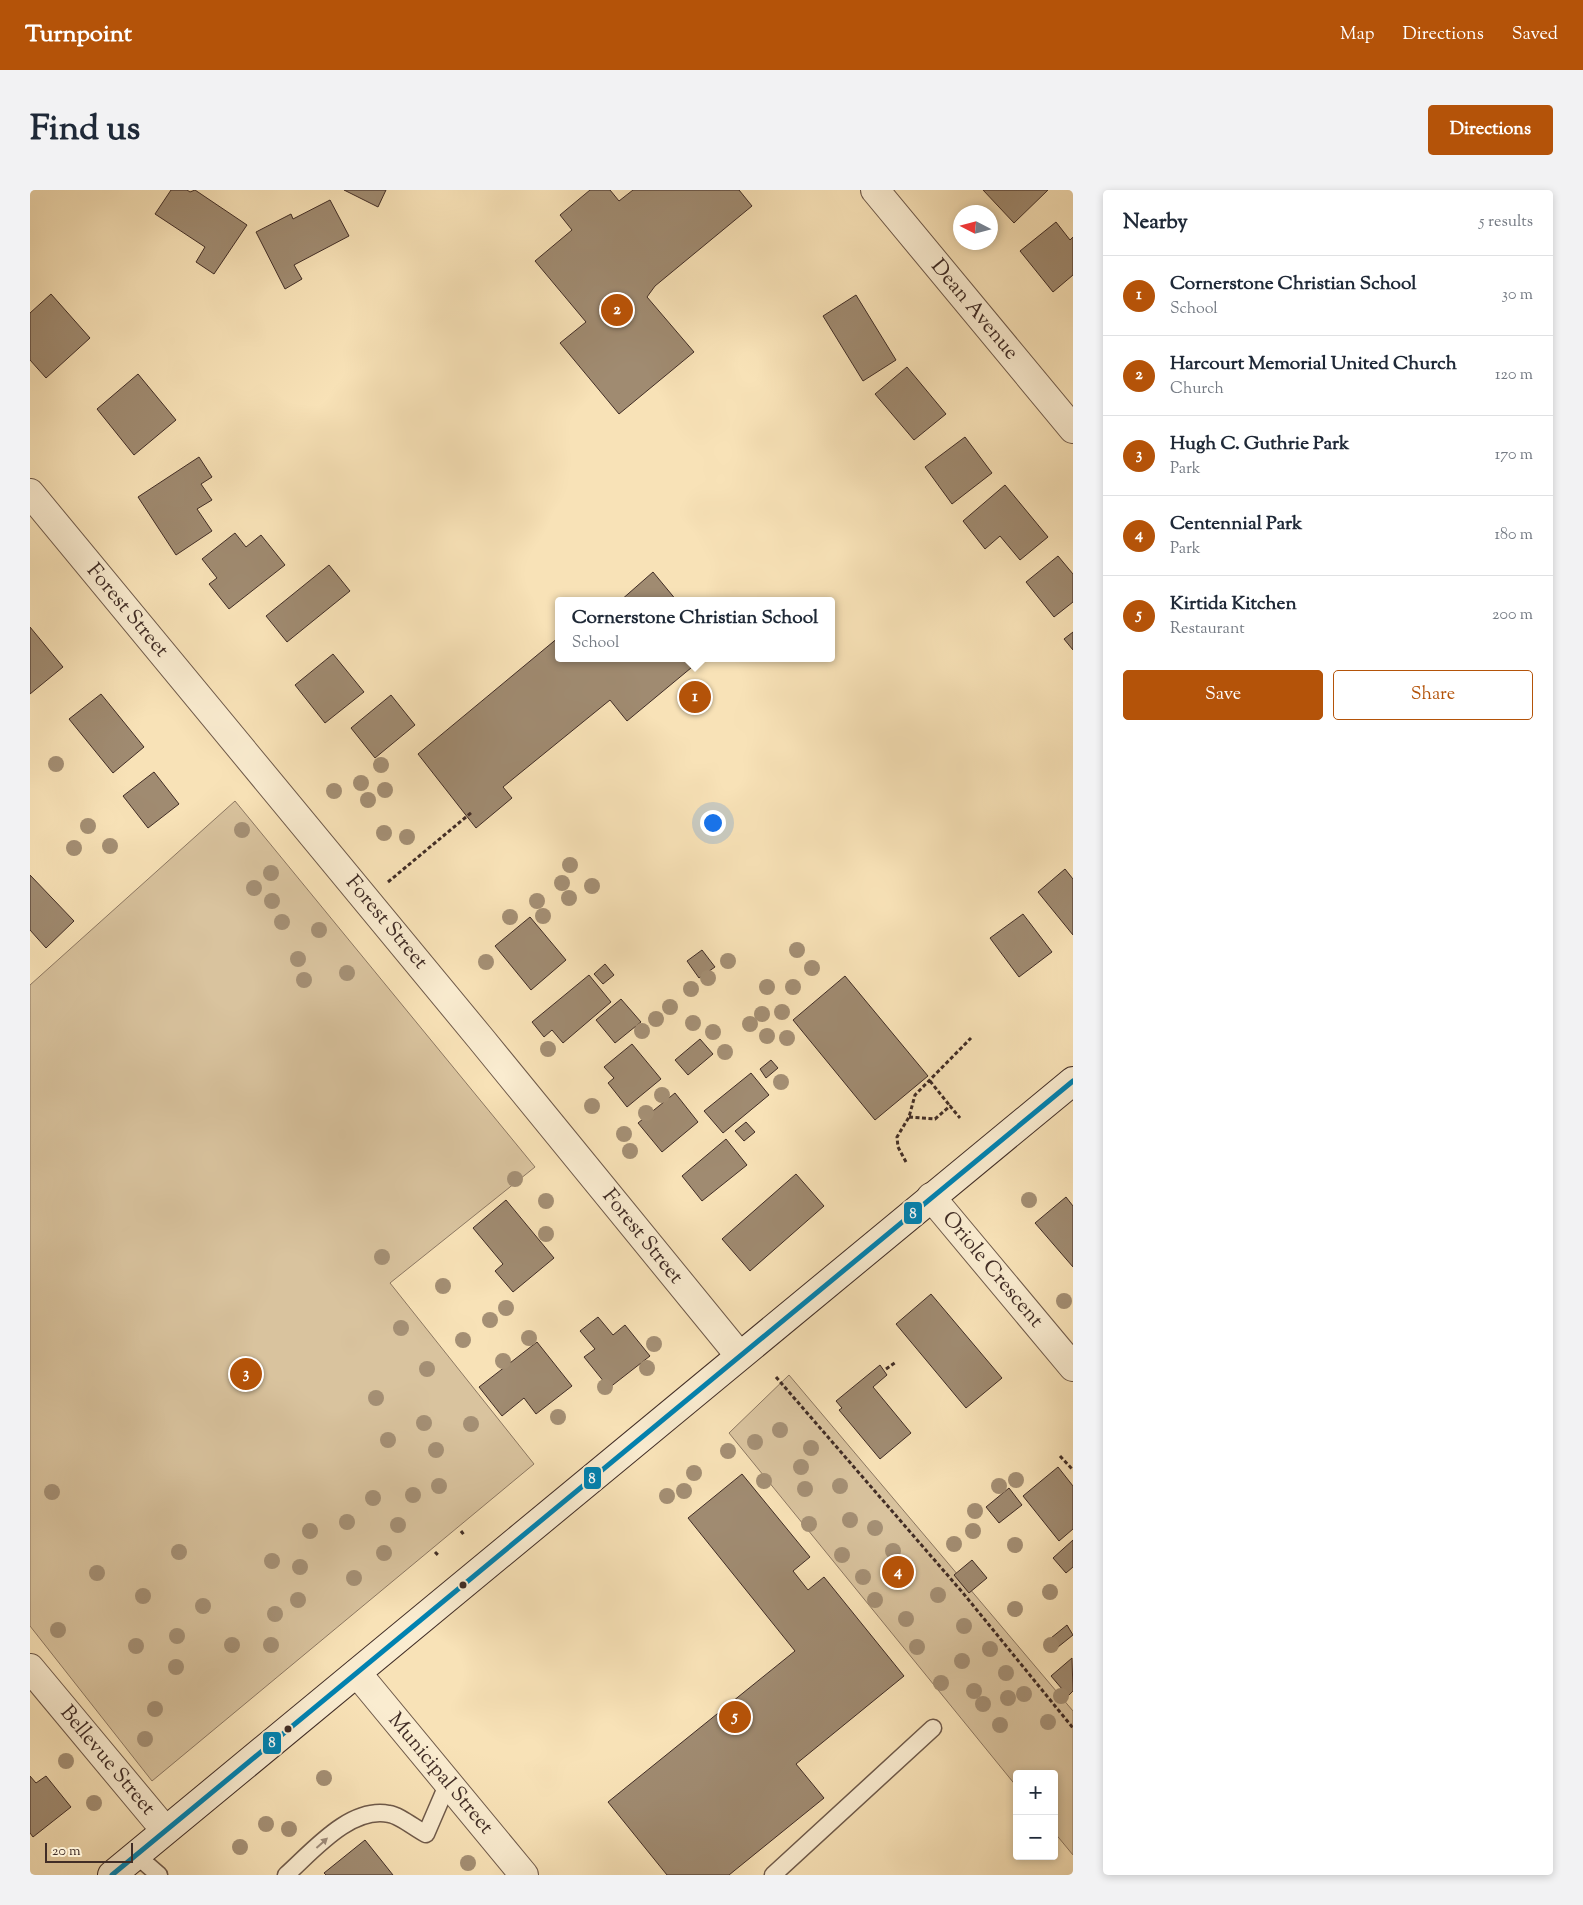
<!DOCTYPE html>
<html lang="en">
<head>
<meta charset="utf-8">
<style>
	body { margin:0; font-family:"Sorts Mill Goudy",serif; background:#f2f2f3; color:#1f2937 }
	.controls { position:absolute; right:15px; bottom:15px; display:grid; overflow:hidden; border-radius:5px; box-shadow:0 2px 8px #0003 }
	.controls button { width:45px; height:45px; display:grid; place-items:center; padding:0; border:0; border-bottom:1px solid #e0e1e3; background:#fff; color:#1f2937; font:25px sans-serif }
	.compass { position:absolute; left:923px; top:15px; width:45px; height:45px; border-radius:50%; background:#fff; box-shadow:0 2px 8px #0003; rotate:276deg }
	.scale { position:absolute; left:15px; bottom:12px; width:88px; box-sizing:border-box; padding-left:5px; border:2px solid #412d26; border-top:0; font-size:14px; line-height:18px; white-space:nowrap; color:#412d26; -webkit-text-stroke:4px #faecd0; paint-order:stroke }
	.you { position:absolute; left:682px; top:632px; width:18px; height:18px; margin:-12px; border:4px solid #fff; border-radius:50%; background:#1a73e8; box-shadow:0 0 0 8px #1a73e833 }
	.badge { display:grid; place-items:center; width:32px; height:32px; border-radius:50%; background:#b45309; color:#fff; font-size:16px; font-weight:700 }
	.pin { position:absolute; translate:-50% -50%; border:2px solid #fff; box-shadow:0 1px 5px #0006 }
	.popup { position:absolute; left:525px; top:407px; width:280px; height:65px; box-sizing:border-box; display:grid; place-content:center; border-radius:5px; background:#fff; filter:drop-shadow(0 1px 4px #0005); font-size:16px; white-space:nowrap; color:#747a83 }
	.popup b { font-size:19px; color:#1f2937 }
	.popup::after { content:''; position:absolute; left:50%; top:100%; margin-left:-10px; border:10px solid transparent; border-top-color:#fff }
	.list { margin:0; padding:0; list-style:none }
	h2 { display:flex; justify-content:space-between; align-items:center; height:65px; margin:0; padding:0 20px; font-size:21px }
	h2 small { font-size:16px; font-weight:400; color:#747a83 }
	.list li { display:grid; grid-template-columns:32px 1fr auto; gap:15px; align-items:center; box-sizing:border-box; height:80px; padding:0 20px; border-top:1px solid #e0e1e3 }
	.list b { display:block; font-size:19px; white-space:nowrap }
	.list p { margin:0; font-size:16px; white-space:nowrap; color:#747a83 }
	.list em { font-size:16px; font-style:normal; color:#747a83 }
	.actions { display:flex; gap:10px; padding:15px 20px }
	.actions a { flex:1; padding:11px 0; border:1px solid #b45309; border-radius:5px; text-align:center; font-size:18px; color:#b45309 }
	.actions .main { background:#b45309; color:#fff }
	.map { position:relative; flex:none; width:1043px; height:1685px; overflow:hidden; border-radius:5px }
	header { display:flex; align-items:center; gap:30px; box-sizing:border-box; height:70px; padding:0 25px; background:#b45309; color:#fff }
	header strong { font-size:24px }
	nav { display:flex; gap:28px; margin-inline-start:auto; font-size:18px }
	.intro { display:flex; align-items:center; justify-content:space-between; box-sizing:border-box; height:120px; padding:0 30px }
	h1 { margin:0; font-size:35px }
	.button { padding:12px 22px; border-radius:5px; background:#b45309; color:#fff; font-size:18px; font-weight:700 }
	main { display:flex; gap:30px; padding:0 30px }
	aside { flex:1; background:#fff; border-radius:5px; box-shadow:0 2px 8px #0003 }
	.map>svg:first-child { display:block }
</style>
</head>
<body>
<header>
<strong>Turnpoint</strong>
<nav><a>Map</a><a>Directions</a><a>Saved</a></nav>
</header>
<div class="intro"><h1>Find us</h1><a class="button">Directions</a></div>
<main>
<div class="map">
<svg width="1043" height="1685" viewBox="0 0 1043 1685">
	<rect width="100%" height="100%" fill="#f8e2b7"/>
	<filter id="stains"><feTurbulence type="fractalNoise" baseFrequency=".004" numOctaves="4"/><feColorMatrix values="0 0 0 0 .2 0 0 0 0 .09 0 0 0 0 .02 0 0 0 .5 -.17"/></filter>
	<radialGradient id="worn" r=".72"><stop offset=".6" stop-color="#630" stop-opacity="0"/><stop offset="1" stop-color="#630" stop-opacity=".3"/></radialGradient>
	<path fill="#d9c39e" stroke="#8d7862" d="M205,611L505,977L360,1093L504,1274L122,1591L0,1436V795Z
		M759,1185L1043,1521V1665L1024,1642V1584H987V1597L699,1243Z"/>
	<path fill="#a08b71" stroke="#412d26" d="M141,0H157L160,2L165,0L217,35L184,84L166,72L175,57L125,24Z
		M314,0H356L348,17Z
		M560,0H580L589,11L603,0H709L722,16L625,96L617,107L664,162L589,224L530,153L556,132L505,71L542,40L530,25Z
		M953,0H1018L984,33Z
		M300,10L319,46L264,75L272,89L255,99L226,42L261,24L263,29Z
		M1026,32L1040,50L1043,47V85L1023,102L990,61Z
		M21,104L60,148L16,188L0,170V123Z
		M826,105L866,170L833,191L793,126Z
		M877,177L916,224L884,250L845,204Z
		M108,184L146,230L104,265L67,219Z
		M935,247L962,283L922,314L895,277Z
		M169,267L182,287L171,294L182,310L167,319L182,341L146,365L108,307Z
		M975,295L1018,347L990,370L970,346L955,359L933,331Z
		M205,343L216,357L231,345L255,375L199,419L179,394L187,388L172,369Z
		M1028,366L1043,384V412L1024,427L996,392Z
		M299,375L320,401L257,452L236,426Z
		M623,382L647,411H590Z
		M0,437L33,477L0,504Z
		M1043,442V460L1034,449Z
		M529,447V468H673L597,531L580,510L473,597L482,608L446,638L388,564Z
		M303,464L334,502L295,533L265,495Z
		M71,504L114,557L83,583L39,529Z
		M361,505L385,535L345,568L321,538Z
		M124,582L149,614L118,638L93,606Z
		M1035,679L1043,689V745L1008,702Z
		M0,685L44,731L16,758L0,740Z
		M993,724L1022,762L989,787L960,748Z
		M500,727L536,770L501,800L465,756Z
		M672,760L685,777L669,788L657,771Z
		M575,774L584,785L573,794L564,784Z
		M559,785L581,812L533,853L522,840L514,847L502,832Z
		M815,786L898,886L845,930L763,830Z
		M591,809L611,832L585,853L566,830Z
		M670,849L683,864L658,885L645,870Z
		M602,854L631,889L597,917L578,893L584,888L574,877Z
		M741,870L748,878L736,888L730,879Z
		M721,883L739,905L693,943L674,921Z
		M645,903L668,932L632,962L608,933Z
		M716,932L725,942L714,951L705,941Z
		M696,949L717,975L672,1011L652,986Z
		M766,984L794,1016L720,1081L692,1049Z
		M1036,1007L1043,1016V1077L1005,1033Z
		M476,1010L524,1068L483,1102L465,1081L473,1074L443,1038Z
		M901,1104L972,1188L936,1218L866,1134Z
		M568,1127L583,1145L595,1135L620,1166L579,1198L554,1167L565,1159L550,1141Z
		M507,1152L542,1196L506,1224L494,1208L472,1226L449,1197Z
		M850,1175L857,1185L843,1197L881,1243L850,1269L809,1220L812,1218L806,1211Z
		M1028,1277L1043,1296V1339L1029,1351L993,1306Z
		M712,1284L780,1367L763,1381L778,1400L794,1387L874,1486L766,1574L794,1608L699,1685H637L578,1612L765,1461L658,1328Z
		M979,1298L992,1315L969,1333L956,1317Z
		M1043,1350V1377L1036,1383L1023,1368Z
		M942,1370L957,1388L939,1403L924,1385Z
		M1037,1435L1043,1445L1028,1457L1021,1448Z
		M1042,1468L1043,1501L1038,1506L1021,1486Z
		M0,1586L6,1593L16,1586L41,1617L3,1647L0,1643Z
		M335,1650L363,1685H296L294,1683Z"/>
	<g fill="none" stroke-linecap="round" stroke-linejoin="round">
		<defs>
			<path id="service" d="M106,1665L129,1685
				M256,1685C282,1662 320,1616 359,1624C369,1625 386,1639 396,1644L418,1593
				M743,1685L903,1538"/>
			<path id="minor" d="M845,0L1043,239
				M0,303L451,849L709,1165
				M901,1007L1043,1177
				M0,1478L135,1640
				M327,1483L494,1685"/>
			<path id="secondary" d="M82,1685L1043,891"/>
		</defs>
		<use href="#service" stroke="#6f5a4a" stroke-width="19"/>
		<use href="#minor" stroke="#6f5a4a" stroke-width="30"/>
		<use href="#secondary" stroke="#412d26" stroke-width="30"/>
		<path stroke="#412d26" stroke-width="3" stroke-dasharray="4 2.5" stroke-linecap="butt" d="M358,692L442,622
			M900,891L920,916
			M879,927L905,929L920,916L930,928
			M876,972L868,957L867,947L879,927L885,905L941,848
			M856,1179L866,1172
			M746,1187L933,1403L1043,1538
			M1030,1266L1043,1280
			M431,1341L434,1345
			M405,1362L409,1366"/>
		<use href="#service" stroke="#faecd0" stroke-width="16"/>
		<use href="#minor" stroke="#faecd0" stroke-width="28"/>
		<use href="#secondary" stroke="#faecd0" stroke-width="28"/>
		<defs>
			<path id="bus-1" d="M82,1685L1043,891"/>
		</defs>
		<use href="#bus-1" stroke="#faecd0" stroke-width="9"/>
		<use href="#bus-1" stroke="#0082b1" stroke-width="5"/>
	</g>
	<g fill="#a48f74">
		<circle cx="26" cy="574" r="8"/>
		<circle cx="351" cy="575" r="8"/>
		<circle cx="331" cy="593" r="8"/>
		<circle cx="355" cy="600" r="8"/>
		<circle cx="304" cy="601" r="8"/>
		<circle cx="338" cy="610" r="8"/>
		<circle cx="58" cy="636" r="8"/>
		<circle cx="212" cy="640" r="8"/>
		<circle cx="354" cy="643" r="8"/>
		<circle cx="377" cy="647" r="8"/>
		<circle cx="80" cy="656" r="8"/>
		<circle cx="44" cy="658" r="8"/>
		<circle cx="540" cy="675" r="8"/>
		<circle cx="241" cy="683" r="8"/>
		<circle cx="532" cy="693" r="8"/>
		<circle cx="562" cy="696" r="8"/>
		<circle cx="224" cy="698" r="8"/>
		<circle cx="539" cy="708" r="8"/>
		<circle cx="242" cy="711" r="8"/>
		<circle cx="507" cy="711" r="8"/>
		<circle cx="513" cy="726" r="8"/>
		<circle cx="480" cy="727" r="8"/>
		<circle cx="252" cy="732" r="8"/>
		<circle cx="289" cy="740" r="8"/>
		<circle cx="767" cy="760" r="8"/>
		<circle cx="268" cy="769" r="8"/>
		<circle cx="698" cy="771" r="8"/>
		<circle cx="456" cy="772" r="8"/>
		<circle cx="782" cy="778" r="8"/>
		<circle cx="317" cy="783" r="8"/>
		<circle cx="678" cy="788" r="8"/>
		<circle cx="274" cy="790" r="8"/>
		<circle cx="737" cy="797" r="8"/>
		<circle cx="763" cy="797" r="8"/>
		<circle cx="661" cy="799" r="8"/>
		<circle cx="640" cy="817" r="8"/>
		<circle cx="752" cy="822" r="8"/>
		<circle cx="732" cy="824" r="8"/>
		<circle cx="626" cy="829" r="8"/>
		<circle cx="663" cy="833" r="8"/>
		<circle cx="720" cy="834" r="8"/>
		<circle cx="612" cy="841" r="8"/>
		<circle cx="683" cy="842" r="8"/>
		<circle cx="737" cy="846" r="8"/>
		<circle cx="757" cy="848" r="8"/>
		<circle cx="518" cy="859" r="8"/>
		<circle cx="695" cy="862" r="8"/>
		<circle cx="751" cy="892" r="8"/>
		<circle cx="632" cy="905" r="8"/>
		<circle cx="562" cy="916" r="8"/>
		<circle cx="616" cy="923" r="8"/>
		<circle cx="594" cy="944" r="8"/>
		<circle cx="600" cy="961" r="8"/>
		<circle cx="485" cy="989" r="8"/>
		<circle cx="999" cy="1010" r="8"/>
		<circle cx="516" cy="1011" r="8"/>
		<circle cx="516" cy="1044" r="8"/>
		<circle cx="352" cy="1067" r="8"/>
		<circle cx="413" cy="1096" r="8"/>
		<circle cx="1034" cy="1111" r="8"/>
		<circle cx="476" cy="1118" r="8"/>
		<circle cx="460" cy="1130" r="8"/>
		<circle cx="371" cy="1138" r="8"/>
		<circle cx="499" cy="1148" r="8"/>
		<circle cx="433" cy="1150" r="8"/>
		<circle cx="624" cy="1154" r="8"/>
		<circle cx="473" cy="1171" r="8"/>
		<circle cx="617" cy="1178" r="8"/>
		<circle cx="397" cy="1179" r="8"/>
		<circle cx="575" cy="1197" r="8"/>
		<circle cx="346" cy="1208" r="8"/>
		<circle cx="528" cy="1227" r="8"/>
		<circle cx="394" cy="1233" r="8"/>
		<circle cx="441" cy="1234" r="8"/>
		<circle cx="750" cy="1240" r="8"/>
		<circle cx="358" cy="1250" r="8"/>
		<circle cx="725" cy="1252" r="8"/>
		<circle cx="781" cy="1258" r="8"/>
		<circle cx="406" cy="1260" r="8"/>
		<circle cx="698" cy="1261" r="8"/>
		<circle cx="771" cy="1277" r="8"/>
		<circle cx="664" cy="1283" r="8"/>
		<circle cx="986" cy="1290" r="8"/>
		<circle cx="734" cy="1291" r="8"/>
		<circle cx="409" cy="1296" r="8"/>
		<circle cx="810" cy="1296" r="8"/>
		<circle cx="969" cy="1296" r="8"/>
		<circle cx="775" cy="1299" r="8"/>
		<circle cx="654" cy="1301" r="8"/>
		<circle cx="22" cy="1302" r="8"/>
		<circle cx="383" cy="1305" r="8"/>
		<circle cx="637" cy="1306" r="8"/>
		<circle cx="343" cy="1308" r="8"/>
		<circle cx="945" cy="1321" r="8"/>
		<circle cx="820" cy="1330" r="8"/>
		<circle cx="317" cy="1332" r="8"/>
		<circle cx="779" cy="1334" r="8"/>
		<circle cx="368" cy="1335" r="8"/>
		<circle cx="845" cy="1338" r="8"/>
		<circle cx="280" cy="1341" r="8"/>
		<circle cx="943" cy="1341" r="8"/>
		<circle cx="924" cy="1354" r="8"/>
		<circle cx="985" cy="1355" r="8"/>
		<circle cx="863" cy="1361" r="8"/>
		<circle cx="149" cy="1362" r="8"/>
		<circle cx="354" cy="1363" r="8"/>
		<circle cx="812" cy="1365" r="8"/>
		<circle cx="242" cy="1371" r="8"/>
		<circle cx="876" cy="1376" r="8"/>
		<circle cx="270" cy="1377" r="8"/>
		<circle cx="67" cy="1383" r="8"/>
		<circle cx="833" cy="1387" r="8"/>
		<circle cx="324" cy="1388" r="8"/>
		<circle cx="1020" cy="1402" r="8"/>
		<circle cx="908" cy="1405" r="8"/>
		<circle cx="113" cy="1406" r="8"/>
		<circle cx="268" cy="1410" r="8"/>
		<circle cx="845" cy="1410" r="8"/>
		<circle cx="173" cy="1416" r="8"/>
		<circle cx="985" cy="1419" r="8"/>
		<circle cx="245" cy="1424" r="8"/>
		<circle cx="876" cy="1429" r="8"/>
		<circle cx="934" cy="1436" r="8"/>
		<circle cx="28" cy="1440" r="8"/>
		<circle cx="147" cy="1446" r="8"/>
		<circle cx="202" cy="1455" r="8"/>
		<circle cx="241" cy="1455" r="8"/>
		<circle cx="1021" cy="1455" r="8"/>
		<circle cx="106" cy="1456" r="8"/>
		<circle cx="887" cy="1457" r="8"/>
		<circle cx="960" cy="1459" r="8"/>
		<circle cx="932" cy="1471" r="8"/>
		<circle cx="146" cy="1477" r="8"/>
		<circle cx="976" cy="1483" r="8"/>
		<circle cx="911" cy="1493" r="8"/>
		<circle cx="944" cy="1501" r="8"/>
		<circle cx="994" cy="1504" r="8"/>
		<circle cx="1031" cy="1506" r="8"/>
		<circle cx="978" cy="1508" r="8"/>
		<circle cx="953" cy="1514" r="8"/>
		<circle cx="125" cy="1519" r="8"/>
		<circle cx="1018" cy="1532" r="8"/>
		<circle cx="970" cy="1535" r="8"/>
		<circle cx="115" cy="1549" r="8"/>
		<circle cx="36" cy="1571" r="8"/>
		<circle cx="294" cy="1588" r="8"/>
		<circle cx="64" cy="1613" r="8"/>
		<circle cx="236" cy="1634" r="8"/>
		<circle cx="259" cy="1639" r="8"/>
		<circle cx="210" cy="1657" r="8"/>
		<circle cx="438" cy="1673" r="8"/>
	</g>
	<defs><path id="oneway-solid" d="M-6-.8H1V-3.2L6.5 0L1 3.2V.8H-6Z" transform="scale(1.25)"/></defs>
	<use fill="#9e8c7b" href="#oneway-solid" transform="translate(292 1653) rotate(-42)"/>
	<g fill="#412d26" stroke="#faecd0" stroke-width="2">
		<circle cx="433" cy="1395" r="4.5"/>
		<circle cx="258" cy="1539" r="4.5"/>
	</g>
	<g text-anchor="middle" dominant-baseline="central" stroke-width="4" stroke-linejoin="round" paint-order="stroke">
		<g font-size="21" fill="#412d26" stroke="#faecd0">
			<text transform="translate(944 120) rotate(50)">Dean Avenue</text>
			<text transform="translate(97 421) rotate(50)">Forest Street</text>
			<text transform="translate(356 733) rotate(50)">Forest Street</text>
			<text transform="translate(612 1047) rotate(51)">Forest Street</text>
			<text transform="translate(962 1080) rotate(50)">Oriole Crescent</text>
			<text transform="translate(77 1571) rotate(50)">Bellevue Street</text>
			<text transform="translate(410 1584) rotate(50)">Municipal Street</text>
		</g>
	</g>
	<g stroke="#faecd0" stroke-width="2">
		<rect x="873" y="1011" width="20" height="24" rx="5" fill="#0082b1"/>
		<rect x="553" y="1276" width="19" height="24" rx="5" fill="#0082b1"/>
		<rect x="232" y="1541" width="20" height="24" rx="5" fill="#0082b1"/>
	</g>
	<g font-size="14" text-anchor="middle" font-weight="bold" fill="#fff">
		<text x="883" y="1028">8</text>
		<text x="562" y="1293">8</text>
		<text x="242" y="1557">8</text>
	</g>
	<rect width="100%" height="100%" filter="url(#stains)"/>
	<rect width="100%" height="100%" fill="url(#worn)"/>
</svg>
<div class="controls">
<button>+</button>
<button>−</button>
</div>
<svg class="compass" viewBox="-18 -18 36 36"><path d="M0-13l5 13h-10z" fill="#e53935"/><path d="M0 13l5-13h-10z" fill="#747a83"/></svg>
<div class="scale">20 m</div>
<div class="you"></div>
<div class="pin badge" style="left:665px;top:507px">1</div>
<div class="popup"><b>Cornerstone Christian School</b>School</div>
<div class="pin badge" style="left:587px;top:120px">2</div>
<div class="pin badge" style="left:216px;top:1184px">3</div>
<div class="pin badge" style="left:868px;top:1382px">4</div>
<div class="pin badge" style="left:705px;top:1527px">5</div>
</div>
<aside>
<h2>Nearby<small>5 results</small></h2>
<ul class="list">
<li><span class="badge">1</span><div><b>Cornerstone Christian School</b><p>School</p></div><em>30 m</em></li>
<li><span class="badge">2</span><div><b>Harcourt Memorial United Church</b><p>Church</p></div><em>120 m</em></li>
<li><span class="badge">3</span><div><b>Hugh C. Guthrie Park</b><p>Park</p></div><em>170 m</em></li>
<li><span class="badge">4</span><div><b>Centennial Park</b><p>Park</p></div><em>180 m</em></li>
<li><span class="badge">5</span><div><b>Kirtida Kitchen</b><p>Restaurant</p></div><em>200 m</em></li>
</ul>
<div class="actions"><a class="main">Save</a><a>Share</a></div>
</aside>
</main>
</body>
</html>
